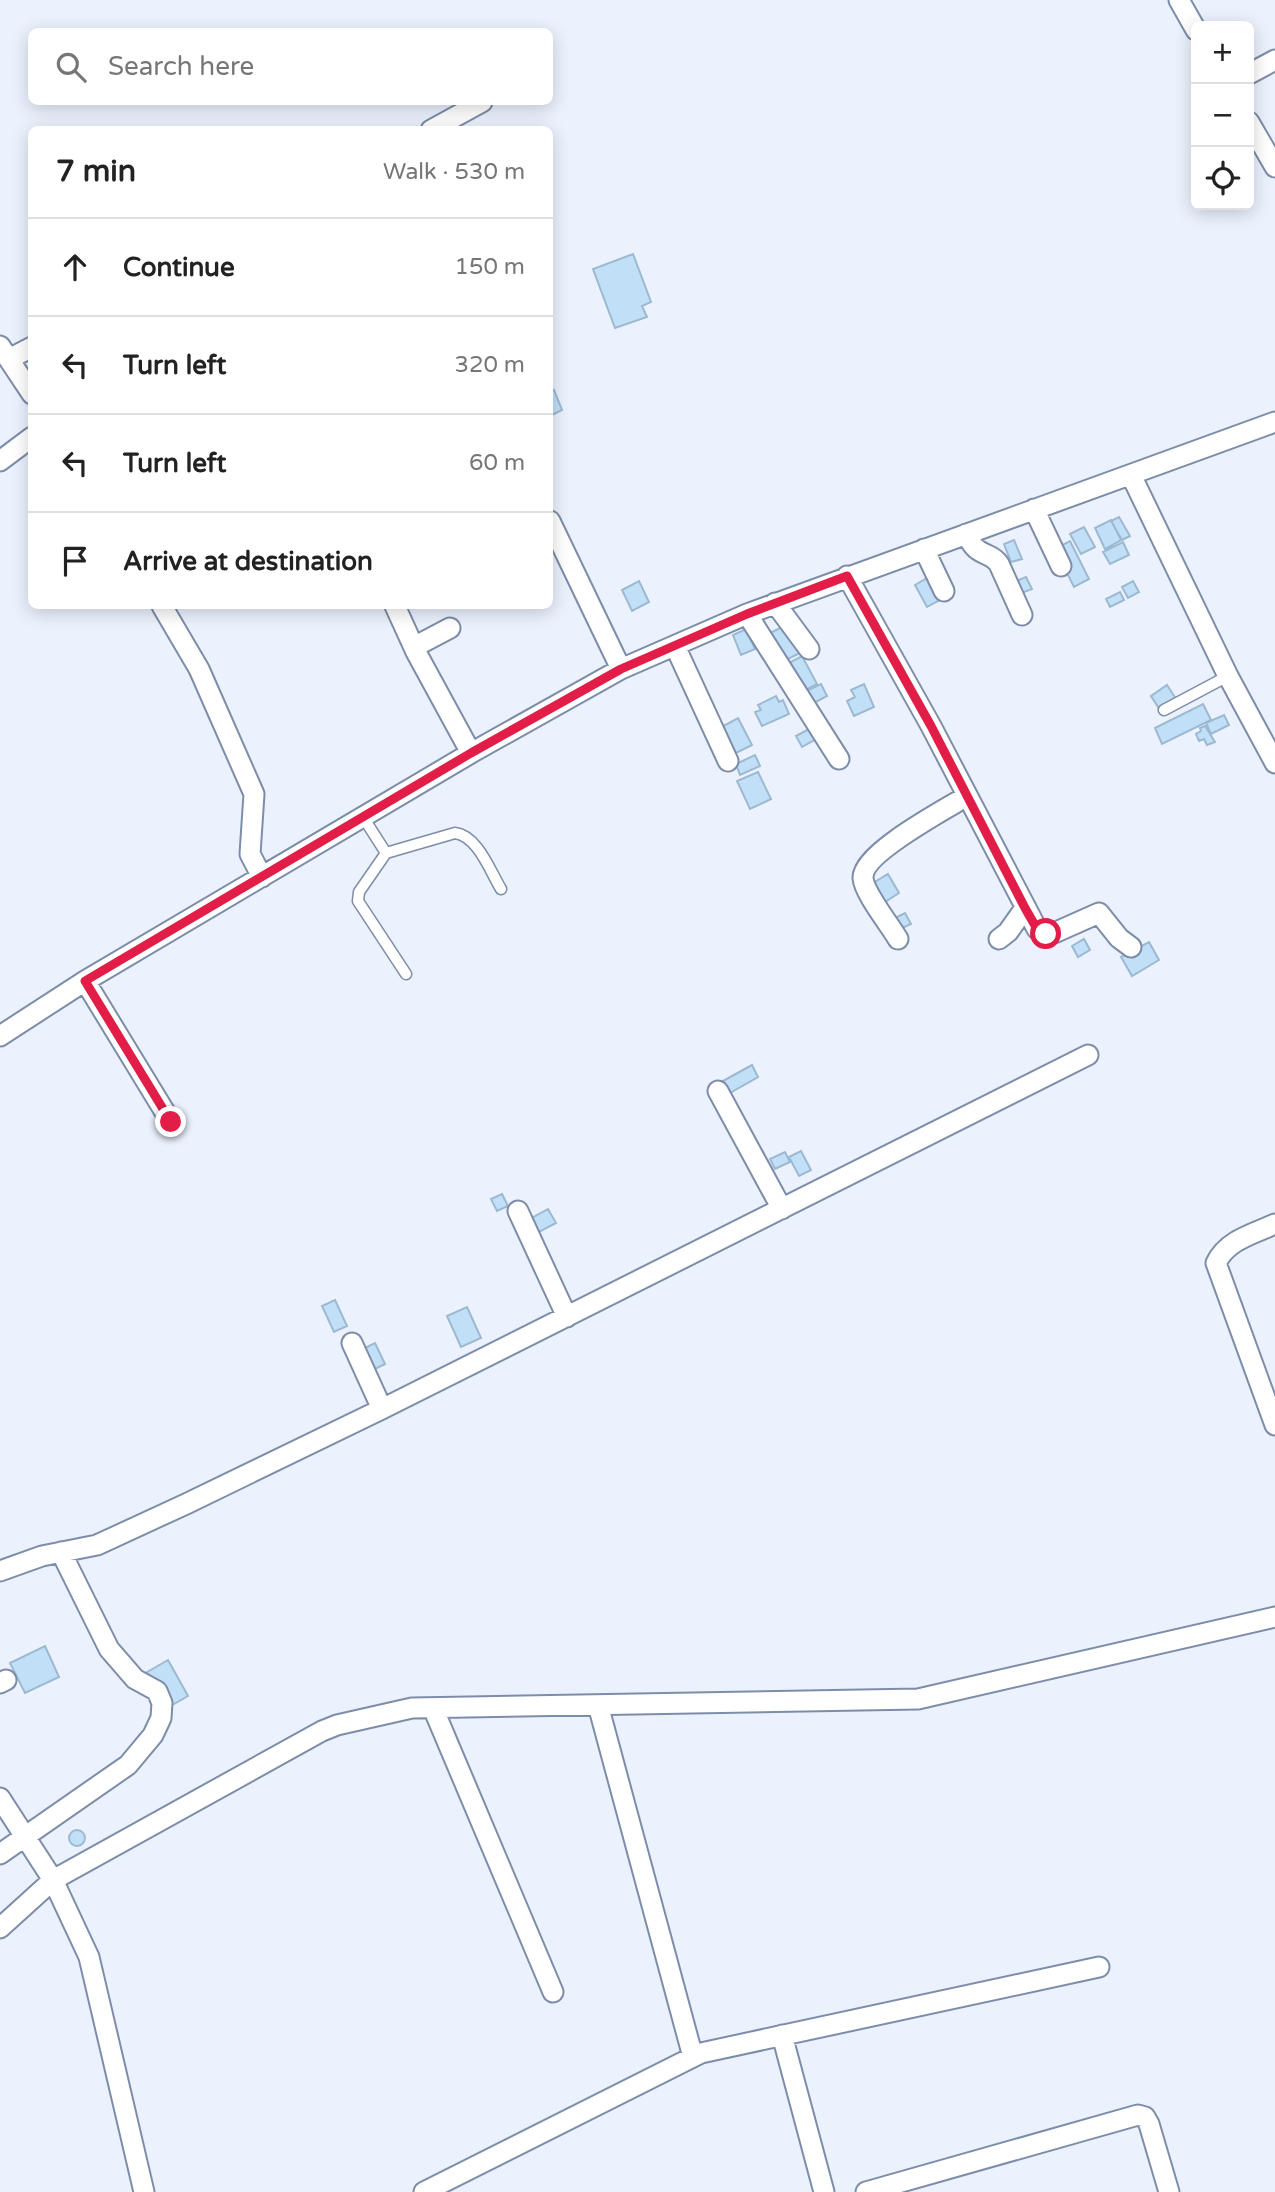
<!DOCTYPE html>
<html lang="en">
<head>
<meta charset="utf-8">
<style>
	body { margin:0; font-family:"Varela Round",sans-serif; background:#f2f2f2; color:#222 }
	.controls { position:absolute; right:21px; top:21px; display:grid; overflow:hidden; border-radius:10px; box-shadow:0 4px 18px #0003 }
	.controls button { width:63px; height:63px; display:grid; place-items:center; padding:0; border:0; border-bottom:2px solid #e0e0e0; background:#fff; color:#222; font:35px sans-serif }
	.stop { position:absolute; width:21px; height:21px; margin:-16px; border:5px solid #e11d48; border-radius:50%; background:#fff }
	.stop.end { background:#e11d48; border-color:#fff; box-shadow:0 2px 7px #0008 }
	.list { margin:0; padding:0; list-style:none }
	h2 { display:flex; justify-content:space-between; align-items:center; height:91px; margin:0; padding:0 28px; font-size:30px }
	h2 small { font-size:23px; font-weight:400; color:#767676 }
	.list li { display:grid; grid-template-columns:46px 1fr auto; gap:21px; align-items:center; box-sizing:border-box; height:98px; padding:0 28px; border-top:2px solid #e0e0e0 }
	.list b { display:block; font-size:26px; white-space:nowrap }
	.list em { font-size:23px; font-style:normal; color:#767676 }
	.icon { flex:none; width:38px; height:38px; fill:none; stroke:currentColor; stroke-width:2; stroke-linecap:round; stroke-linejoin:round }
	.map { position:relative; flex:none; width:1275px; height:2192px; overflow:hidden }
	.search { position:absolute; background:#fff; box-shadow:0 4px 18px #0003; left:28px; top:28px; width:525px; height:77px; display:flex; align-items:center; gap:18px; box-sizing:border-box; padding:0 24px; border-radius:10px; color:#767676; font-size:26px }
	.panel { position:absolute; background:#fff; box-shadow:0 4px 18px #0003; left:28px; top:126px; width:525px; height:483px; border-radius:10px }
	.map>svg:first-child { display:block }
</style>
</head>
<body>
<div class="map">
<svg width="1275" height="2192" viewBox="0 0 1275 2192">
	<rect width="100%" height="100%" fill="#ebf2fe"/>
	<path fill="#c1e0f8" stroke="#9cb9d1" stroke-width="2" d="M633,254L651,302L642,306L647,317L615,328L593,269Z
		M554,390L562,410L550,416V392Z
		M1119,517L1130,536L1122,540L1111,521Z
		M1111,520L1121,540L1105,549L1095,528Z
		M1084,527L1095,547L1081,554L1070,534Z
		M1014,540L1022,559L1011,562L1004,544Z
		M1070,541L1089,579L1074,587L1055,549Z
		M1123,542L1129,555L1110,564L1103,552Z
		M932,575L945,597L927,607L915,585Z
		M1026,577L1032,589L1019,594L1014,582Z
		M639,581L649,602L632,611L622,590Z
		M1133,581L1139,592L1128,598L1122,587Z
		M1120,592L1124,600L1110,607L1106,599Z
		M788,624L802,652L782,662L768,634Z
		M746,629L755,649L741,655L733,635Z
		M802,656L817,684L804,691L789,663Z
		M821,684L827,696L810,705L804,692Z
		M864,684L874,707L854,716L847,701L855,697L851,690Z
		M1167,685L1176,699L1160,710L1151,696Z
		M776,696L779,702L783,700L789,714L762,726L755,712L761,710L758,705Z
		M1203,704L1211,720L1162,744L1155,728Z
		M1224,715L1229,725L1211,734L1206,723Z
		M738,718L752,745L732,755L718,729Z
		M1205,726L1215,742L1207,745L1204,739L1199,741L1196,734L1201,731L1200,728Z
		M811,728L816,739L802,747L796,736Z
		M755,755L760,766L740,775L736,764Z
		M758,772L771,799L750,809L737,781Z
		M888,874L899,893L885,902L873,883Z
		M905,913L911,924L900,929L895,918Z
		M1084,939L1090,950L1078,957L1072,946Z
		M1149,942L1159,960L1132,976L1121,957Z
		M752,1065L758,1077L730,1093L723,1081Z
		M801,1151L811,1170L799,1176L789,1157Z
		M785,1152L790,1162L775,1169L770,1159Z
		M502,1194L508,1206L497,1211L491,1199Z
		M548,1209L556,1223L537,1233L530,1219Z
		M335,1300L347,1326L334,1332L322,1306Z
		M467,1307L481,1338L461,1347L447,1316Z
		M375,1343L385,1364L371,1371L361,1350Z
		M45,1646L59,1677L25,1693L10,1663Z
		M168,1660L188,1696L162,1711L142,1675Z
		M69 1838a8 8 0 1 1 16 0a8 8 0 1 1-16 0Z"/>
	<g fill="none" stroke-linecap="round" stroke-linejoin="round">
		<defs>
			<path id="lane" d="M1164,710L1228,676
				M363,817L386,853L359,892L358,901L406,974
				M386,853L455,833C478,836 490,871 501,889"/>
			<path id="street" d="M1179,0L1196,30
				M1249,74L1275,60
				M1249,122L1275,167
				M431,130L482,102
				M0,346L32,394
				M9,359L32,347
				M0,461L32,437
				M1131,475L1228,676L1275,763
				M1034,509L1061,566
				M550,521L621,669
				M966,534C969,539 972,546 978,550C986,556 993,555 999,564L1022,615
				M924,549L944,591
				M847,576L931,726L1037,929L1046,934L1054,933L1099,913L1119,938L1131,947
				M775,603L809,649
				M162,606L199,669L254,794L250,854L262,877
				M395,606L416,652L471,753
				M747,614L839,759
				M675,646L728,761
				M414,647L450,628
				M898,939C890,925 864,893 863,878C862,853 946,809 967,796
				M999,939L1008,932L1025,908
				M85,981L171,1122
				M0,1036L85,981L471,753L621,669L747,614L1275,422
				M718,1091L782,1209
				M518,1211L567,1317
				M1275,1224C1253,1234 1227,1240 1216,1263L1275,1425
				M352,1343L382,1409
				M0,1571L42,1556L97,1545L186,1504L382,1409L1088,1055
				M0,1683L6,1680
				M598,1705L693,2057
				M433,1708L553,1992
				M0,1798L53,1880L89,1957L144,2192
				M0,1854L128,1765L153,1735L161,1718L162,1703L157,1691L135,1679L109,1649L61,1552
				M0,1928L53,1880L322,1731L337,1725L412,1708L918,1699L1275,1617
				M782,2035L824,2192
				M424,2192L701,2053L1099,1967
				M866,2192L1138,2115L1145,2117L1149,2124L1169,2192"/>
		</defs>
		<use href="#lane" stroke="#7d8da9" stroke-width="13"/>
		<use href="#street" stroke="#7d8da9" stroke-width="23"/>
		<use href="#lane" stroke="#fff" stroke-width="10"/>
		<use href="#street" stroke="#fff" stroke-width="19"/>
	</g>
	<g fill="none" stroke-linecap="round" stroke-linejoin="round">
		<path stroke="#e11d48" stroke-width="9" d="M171,1122L85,981L471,753L621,669L747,614L847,576L931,726L1025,908L1037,929L1046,934"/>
	</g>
</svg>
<div class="controls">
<button>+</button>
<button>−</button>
<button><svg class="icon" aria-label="locate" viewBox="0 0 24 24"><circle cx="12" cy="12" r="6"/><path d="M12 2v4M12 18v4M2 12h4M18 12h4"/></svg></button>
</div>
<div class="stop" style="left:1046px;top:934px"></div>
<div class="stop end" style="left:171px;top:1122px"></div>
<div class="search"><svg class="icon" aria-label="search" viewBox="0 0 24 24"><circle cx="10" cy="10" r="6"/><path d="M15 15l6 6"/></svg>Search here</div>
<section class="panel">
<h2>7 min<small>Walk · 530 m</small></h2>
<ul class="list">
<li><svg class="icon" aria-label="ahead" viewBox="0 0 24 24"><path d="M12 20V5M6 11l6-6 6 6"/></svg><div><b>Continue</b></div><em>150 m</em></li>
<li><svg class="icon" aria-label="left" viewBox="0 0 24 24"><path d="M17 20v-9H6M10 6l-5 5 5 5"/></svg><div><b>Turn left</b></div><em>320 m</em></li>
<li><svg class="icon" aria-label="left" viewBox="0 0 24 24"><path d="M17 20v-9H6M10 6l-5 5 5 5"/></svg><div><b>Turn left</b></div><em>60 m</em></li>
<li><svg class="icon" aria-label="arrive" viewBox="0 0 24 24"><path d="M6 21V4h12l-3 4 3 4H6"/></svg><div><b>Arrive at destination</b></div></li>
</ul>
</section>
</div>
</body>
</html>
